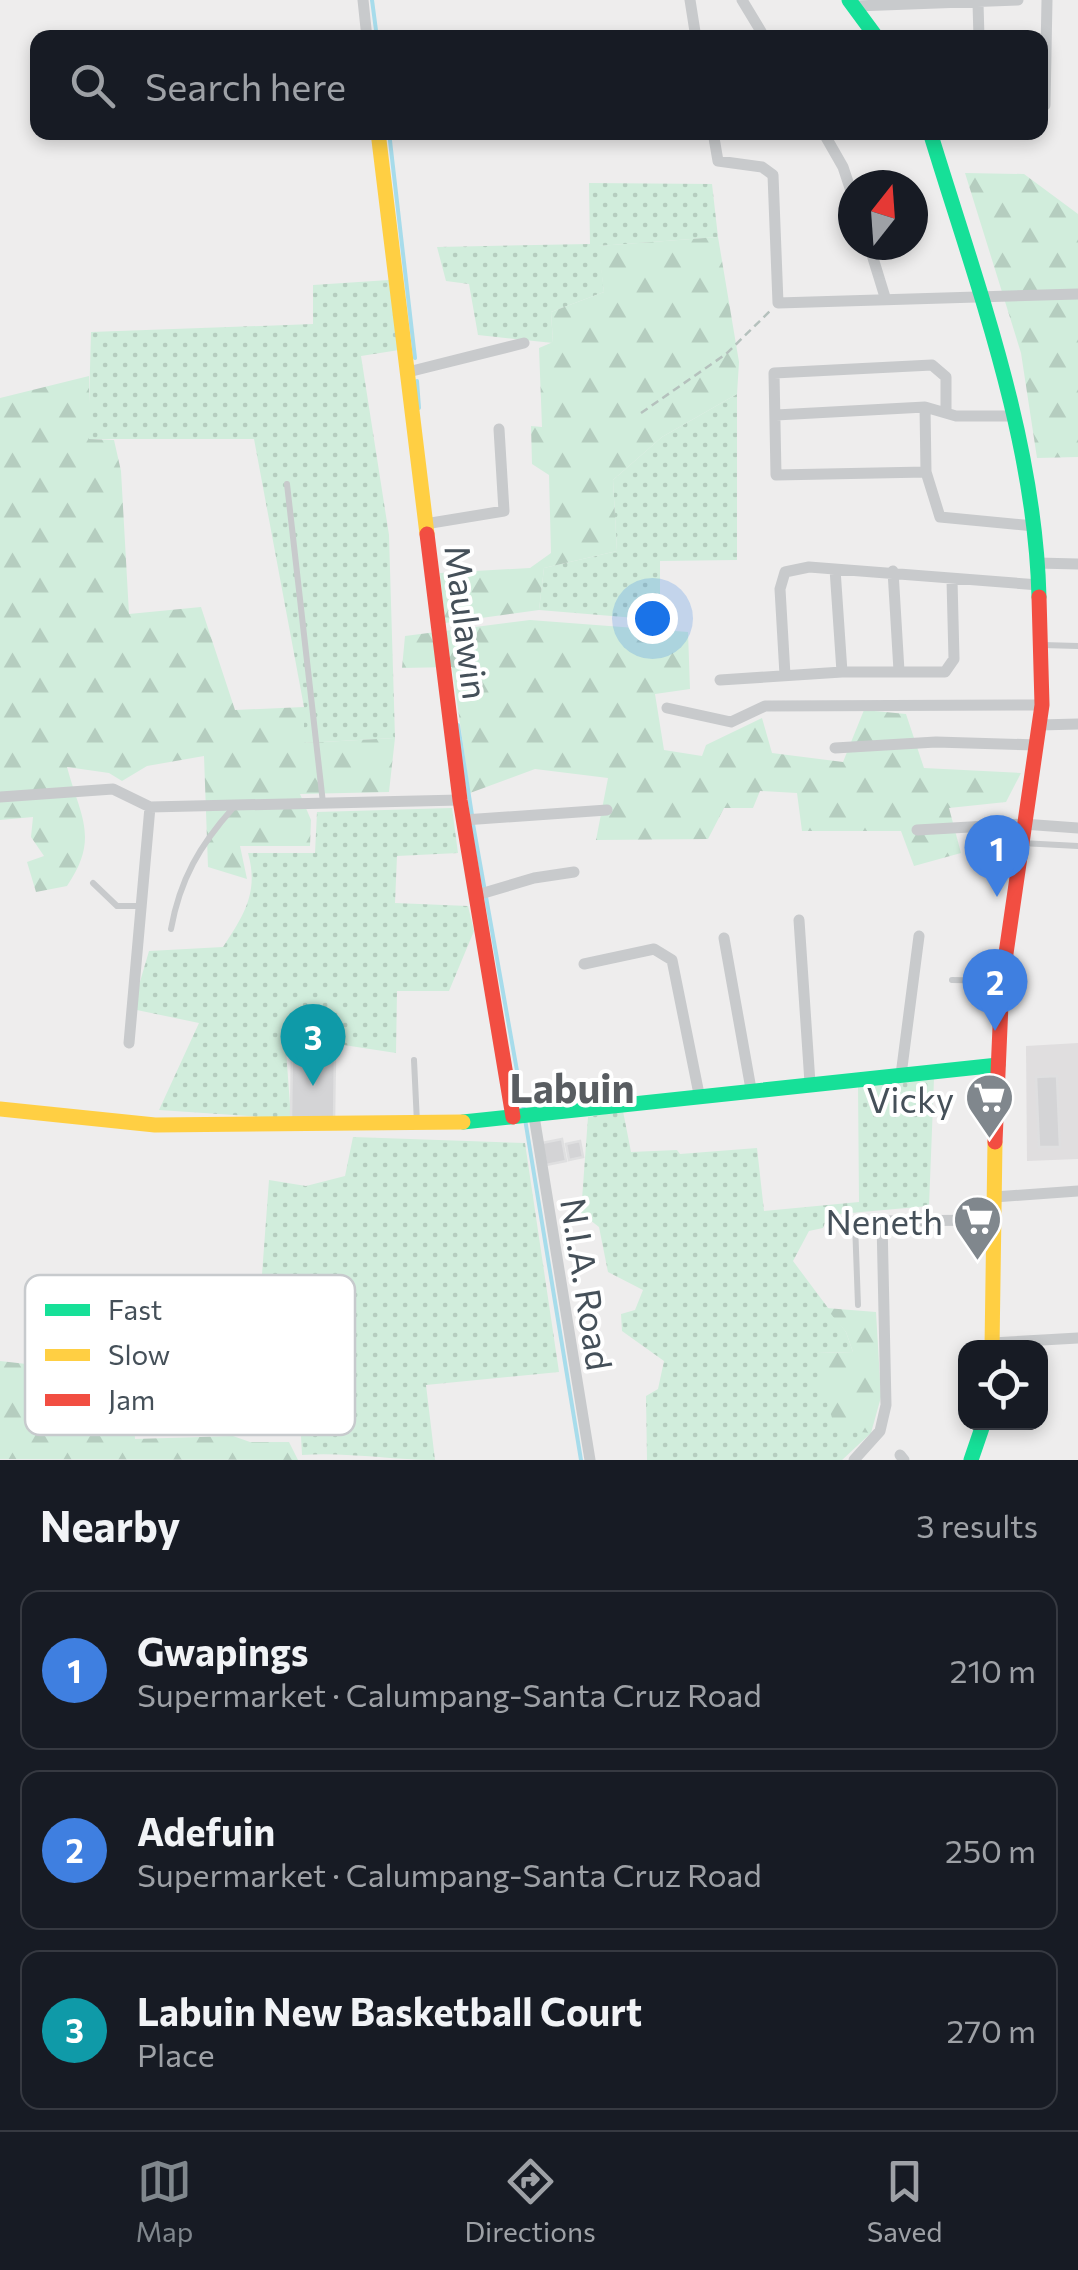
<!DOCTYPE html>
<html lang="en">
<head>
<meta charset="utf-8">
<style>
	body { margin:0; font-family:Commissioner,sans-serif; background:#242831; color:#f1f3f6 }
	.controls { position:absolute; right:30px; bottom:30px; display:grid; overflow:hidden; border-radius:20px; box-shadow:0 5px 15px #0003 }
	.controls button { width:90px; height:90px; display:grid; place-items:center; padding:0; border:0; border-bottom:2px solid #363941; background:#171b24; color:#f1f3f6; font:50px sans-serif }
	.compass { position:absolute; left:838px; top:170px; width:90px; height:90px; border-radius:50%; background:#171b24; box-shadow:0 5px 15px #0003; rotate:17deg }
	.you { position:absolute; left:652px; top:618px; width:35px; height:35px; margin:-25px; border:8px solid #fff; border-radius:50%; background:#1a73e8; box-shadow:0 0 0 15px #1a73e833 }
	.badge { display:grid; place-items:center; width:65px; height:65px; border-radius:50%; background:#80878d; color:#fff; font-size:32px; font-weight:700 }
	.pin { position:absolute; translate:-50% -82px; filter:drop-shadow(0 2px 5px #0008) }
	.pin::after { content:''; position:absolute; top:52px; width:35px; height:30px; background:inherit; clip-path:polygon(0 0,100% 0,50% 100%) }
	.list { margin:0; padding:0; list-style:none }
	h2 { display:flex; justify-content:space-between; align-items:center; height:130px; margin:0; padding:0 40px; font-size:42px }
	h2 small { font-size:32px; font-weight:400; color:#9ea1a6 }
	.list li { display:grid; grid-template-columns:65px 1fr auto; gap:30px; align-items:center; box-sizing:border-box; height:160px; margin:0 20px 20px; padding:0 20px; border:2px solid #363941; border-radius:20px }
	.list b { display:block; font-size:38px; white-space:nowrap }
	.list p { margin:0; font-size:32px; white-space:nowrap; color:#9ea1a6 }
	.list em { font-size:32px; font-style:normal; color:#9ea1a6 }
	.icon { flex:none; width:55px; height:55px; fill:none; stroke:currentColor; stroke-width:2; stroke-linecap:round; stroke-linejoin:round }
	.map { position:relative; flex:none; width:1078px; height:1460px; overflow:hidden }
	.search { position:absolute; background:#171b24; box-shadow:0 5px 15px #0003; left:30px; right:30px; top:30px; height:110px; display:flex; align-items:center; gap:25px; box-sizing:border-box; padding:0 35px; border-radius:20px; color:#9ea1a6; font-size:38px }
	.sheet { height:670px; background:#171b24 }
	nav { display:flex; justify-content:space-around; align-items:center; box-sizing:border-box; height:140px; border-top:2px solid #363941; background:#171b24; font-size:28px; color:#9ea1a6 }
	nav a { display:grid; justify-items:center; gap:5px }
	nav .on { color:#80878d }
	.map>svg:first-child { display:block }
</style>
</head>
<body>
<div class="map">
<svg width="1078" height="1460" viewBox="0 0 1078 1460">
	<defs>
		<pattern id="grass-dots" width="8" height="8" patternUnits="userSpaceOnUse" patternTransform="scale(2.5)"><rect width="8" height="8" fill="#d1eddc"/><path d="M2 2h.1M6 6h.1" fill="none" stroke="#b5cdbf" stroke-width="1.8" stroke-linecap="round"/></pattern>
		<pattern id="forest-firs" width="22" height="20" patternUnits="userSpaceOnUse" patternTransform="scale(2.5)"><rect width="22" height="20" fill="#d1eddc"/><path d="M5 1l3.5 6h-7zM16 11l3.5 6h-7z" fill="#b5cdbf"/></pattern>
	</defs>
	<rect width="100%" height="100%" fill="#eeeded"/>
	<path fill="#e0dedf" d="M1078,1043V1159L1027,1161L1026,1046Z"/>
	<path fill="url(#grass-dots)" d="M589,183L712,184L718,237L599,246L604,292L551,312L553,343L478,335L469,284L446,281L437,247L590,244Z
		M389,280L399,350L361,356L389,535L395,738L304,743V707L254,439H88L91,332L313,324V285Z
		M737,394V560L660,561V620L539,610L544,568L617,551L613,480L662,437Z
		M452,808L458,853L397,856L395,903L468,906L474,931L449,991H397L396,1053L285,1036L291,1119L159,1110L199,1023L132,1009L149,951L223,947C244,915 259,892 248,853H315L317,812Z
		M934,1079L929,1206L828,1215L823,1228L809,1231L793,1261L846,1332L853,1352L818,1353L871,1433L842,1460H647L646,1396L658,1389L664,1361L622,1331L621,1314L635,1310L643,1290L608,1272L599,1227L581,1213L588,1117L623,1111L631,1152L677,1150L680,1154L757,1148L764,1211L859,1202L858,1085Z
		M353,1137L525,1143L559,1372L426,1385L435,1460C390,1460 347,1452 302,1455L301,1436L246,1434L220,1425L234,1329L259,1315L269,1180L306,1186L345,1176Z"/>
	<path fill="url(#forest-firs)" d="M965,173L1024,174L1078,214V457L1037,458L1021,353Z
		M718,237L739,362L737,394L662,437L613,480L617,551L544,568L539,610L445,623L440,573L530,568L551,553L549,475L532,464L531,426L542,427L539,348L553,342L551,312L604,292L598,246Z
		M89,376V439L114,440L121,471L129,614L201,607L235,710L304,707V743L395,738L389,792L300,794L311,820L310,846H240L247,879L208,867L204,756L147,766L122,781L109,773L67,767C80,816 100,838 67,886L36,892L27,862L44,856L31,837L33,817L0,820V398Z
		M530,620L688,632L690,689L655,694L664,750L702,756L706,745L762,718L772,753L843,762L864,710L906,714L924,768L1021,773L1006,802L949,808L961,853L914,866L901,831H802L797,793L760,791L753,808H724L708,839L596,840L608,778L535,769L470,793L452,667L402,668L405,636Z
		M826,1308L876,1312L881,1397L871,1433L836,1430L822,1387L818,1353L853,1352L846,1332Z
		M0,1361L132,1376L135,1439L233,1436L250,1442H289L298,1460L0,1459Z"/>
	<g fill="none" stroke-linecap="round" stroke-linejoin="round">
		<path stroke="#a7dceb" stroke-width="4" d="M372,0L377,38
			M389,132L415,358
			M417,381L419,408
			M458,725L472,815
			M473,824L524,1110
			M525,1119L581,1460"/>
	</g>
	<path fill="#d4d4d6" stroke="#dfdfe0" stroke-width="2.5" d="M292,1051L335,1052L334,1120L291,1119Z
		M1057,1076L1060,1147H1039L1036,1077Z
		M562,1139L566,1161L546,1165L542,1143Z
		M580,1141L583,1157L569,1160L566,1144Z"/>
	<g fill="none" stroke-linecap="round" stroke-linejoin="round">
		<path stroke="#b5c1bd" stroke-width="2.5" stroke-dasharray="8 5" stroke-linecap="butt" d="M641,413L726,354L770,311"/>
		<path stroke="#c8cacc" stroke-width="6" d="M287,484L323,803
			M1042,645L1078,646
			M1021,843L1078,846
			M93,883L117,906H140
			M171,929C180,879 200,845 233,808
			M952,980L1001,981
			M414,1060L417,1123
			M855,1223L858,1305"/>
		<path stroke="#c8cacc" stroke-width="11" d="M363,0L367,38
			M690,0L696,38
			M742,0L765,38
			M978,3L979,38
			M856,6L1018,0
			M1040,106L1045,105L1047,0
			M713,132L718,161L762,167L773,175L778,303L1078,294
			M823,132L843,167L853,197
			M869,245L885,297
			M408,372L524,343
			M925,407L926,472L940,517L1034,526
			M776,415L925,407L956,416H1014
			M926,472L776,475L774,373L932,365L946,377V409
			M425,524L504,511L499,429
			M1037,563L1078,564
			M835,569L842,672
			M893,571L899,671
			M785,675L780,589L785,572L809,567L1039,585
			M720,680L842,672H945L954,659L952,580
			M667,708L731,722L765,706L1042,705
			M1039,725L1078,724
			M835,748L936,742L1037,745
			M0,797L113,789L150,807
			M464,820L607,810
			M917,830L1023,824L1078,828
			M477,895L534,878L574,872
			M799,920L810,1083
			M724,938L751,1089
			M584,964L654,949L672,960L699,1094
			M129,1043L150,807L460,800
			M901,1075L919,936
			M534,1116L590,1460
			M994,1197L1078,1191
			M832,1222L882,1221
			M992,1343L1078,1338
			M900,1455L904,1460
			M854,1460L880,1431L886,1405L882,1221L992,1220"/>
		<path stroke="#16e098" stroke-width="15" d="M849,0L877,38
			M930,132C976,283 1035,438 1039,597
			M463,1122L998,1065
			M971,1460L984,1422"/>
		<path stroke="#ffcf43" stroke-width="15" d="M378,132L427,534
			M0,1109L155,1125L463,1122
			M992,1348L995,1142"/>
		<path stroke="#f24e42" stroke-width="15" d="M427,534L460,800L513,1117
			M995,1142L1002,981L1042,705L1039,597"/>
	</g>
	<defs>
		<symbol id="supermarket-pin" viewBox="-11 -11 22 30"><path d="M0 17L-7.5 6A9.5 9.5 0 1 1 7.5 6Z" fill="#80878d" stroke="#fff"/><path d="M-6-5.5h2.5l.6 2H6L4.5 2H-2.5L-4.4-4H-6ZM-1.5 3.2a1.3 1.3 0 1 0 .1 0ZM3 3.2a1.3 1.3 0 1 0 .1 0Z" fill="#fff"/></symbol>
	</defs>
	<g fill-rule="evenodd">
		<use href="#supermarket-pin" x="962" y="1070" width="55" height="75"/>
		<use href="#supermarket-pin" x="950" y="1192" width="55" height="75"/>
	</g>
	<g text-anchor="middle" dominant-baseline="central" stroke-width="8" stroke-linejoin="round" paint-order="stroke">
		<g font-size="35" fill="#455059" stroke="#fff">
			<text transform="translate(468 622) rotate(83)">Maulawin</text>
			<text transform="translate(588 1284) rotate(81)">N.I.A. Road</text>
		</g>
		<g font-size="35" fill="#455059" stroke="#fff" text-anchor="end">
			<text x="954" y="1098">Vicky</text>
			<text x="943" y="1220">Neneth</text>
		</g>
		<g font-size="40" font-weight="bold" fill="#595d61" stroke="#fff">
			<text x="572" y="1086">Labuin</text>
		</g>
	</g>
	<rect x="25" y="1275" width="330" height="160" rx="15" fill="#fff" stroke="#c7cacd" stroke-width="2.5"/>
	<rect x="45" y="1304" width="45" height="12" fill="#16e098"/>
	<rect x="45" y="1349" width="45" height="12" fill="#ffcf43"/>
	<rect x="45" y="1394" width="45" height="12" fill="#f24e42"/>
	<g font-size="28" fill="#455059">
		<text x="108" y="1320">Fast</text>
		<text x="108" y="1365">Slow</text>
		<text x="108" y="1410">Jam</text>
	</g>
</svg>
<div class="controls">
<button><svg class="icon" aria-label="locate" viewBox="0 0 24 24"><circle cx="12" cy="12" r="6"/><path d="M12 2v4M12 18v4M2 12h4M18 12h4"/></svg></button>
</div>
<svg class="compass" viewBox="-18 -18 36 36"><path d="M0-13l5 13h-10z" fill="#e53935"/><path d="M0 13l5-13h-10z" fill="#9ea1a6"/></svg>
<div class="you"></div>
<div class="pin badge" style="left:997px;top:897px;background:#3f7fe0">1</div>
<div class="pin badge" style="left:995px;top:1031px;background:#3f7fe0">2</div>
<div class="pin badge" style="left:313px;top:1086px;background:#0f9aa8">3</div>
<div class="search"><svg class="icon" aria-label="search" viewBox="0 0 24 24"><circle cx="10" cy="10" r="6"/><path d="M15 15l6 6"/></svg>Search here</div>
</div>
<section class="sheet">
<h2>Nearby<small>3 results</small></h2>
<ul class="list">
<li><span class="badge" style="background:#3f7fe0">1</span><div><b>Gwapings</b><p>Supermarket · Calumpang-Santa Cruz Road</p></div><em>210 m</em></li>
<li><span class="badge" style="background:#3f7fe0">2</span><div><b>Adefuin</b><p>Supermarket · Calumpang-Santa Cruz Road</p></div><em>250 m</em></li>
<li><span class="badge" style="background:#0f9aa8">3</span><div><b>Labuin New Basketball Court</b><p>Place</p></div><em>270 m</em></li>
</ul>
</section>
<nav>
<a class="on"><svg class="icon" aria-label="map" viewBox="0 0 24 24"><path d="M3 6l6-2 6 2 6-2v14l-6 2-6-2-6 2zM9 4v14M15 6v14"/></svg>Map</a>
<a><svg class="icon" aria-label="directions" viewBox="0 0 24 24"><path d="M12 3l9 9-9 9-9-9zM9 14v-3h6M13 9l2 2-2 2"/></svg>Directions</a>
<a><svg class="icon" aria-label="saved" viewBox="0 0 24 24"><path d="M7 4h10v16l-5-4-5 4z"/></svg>Saved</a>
</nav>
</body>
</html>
